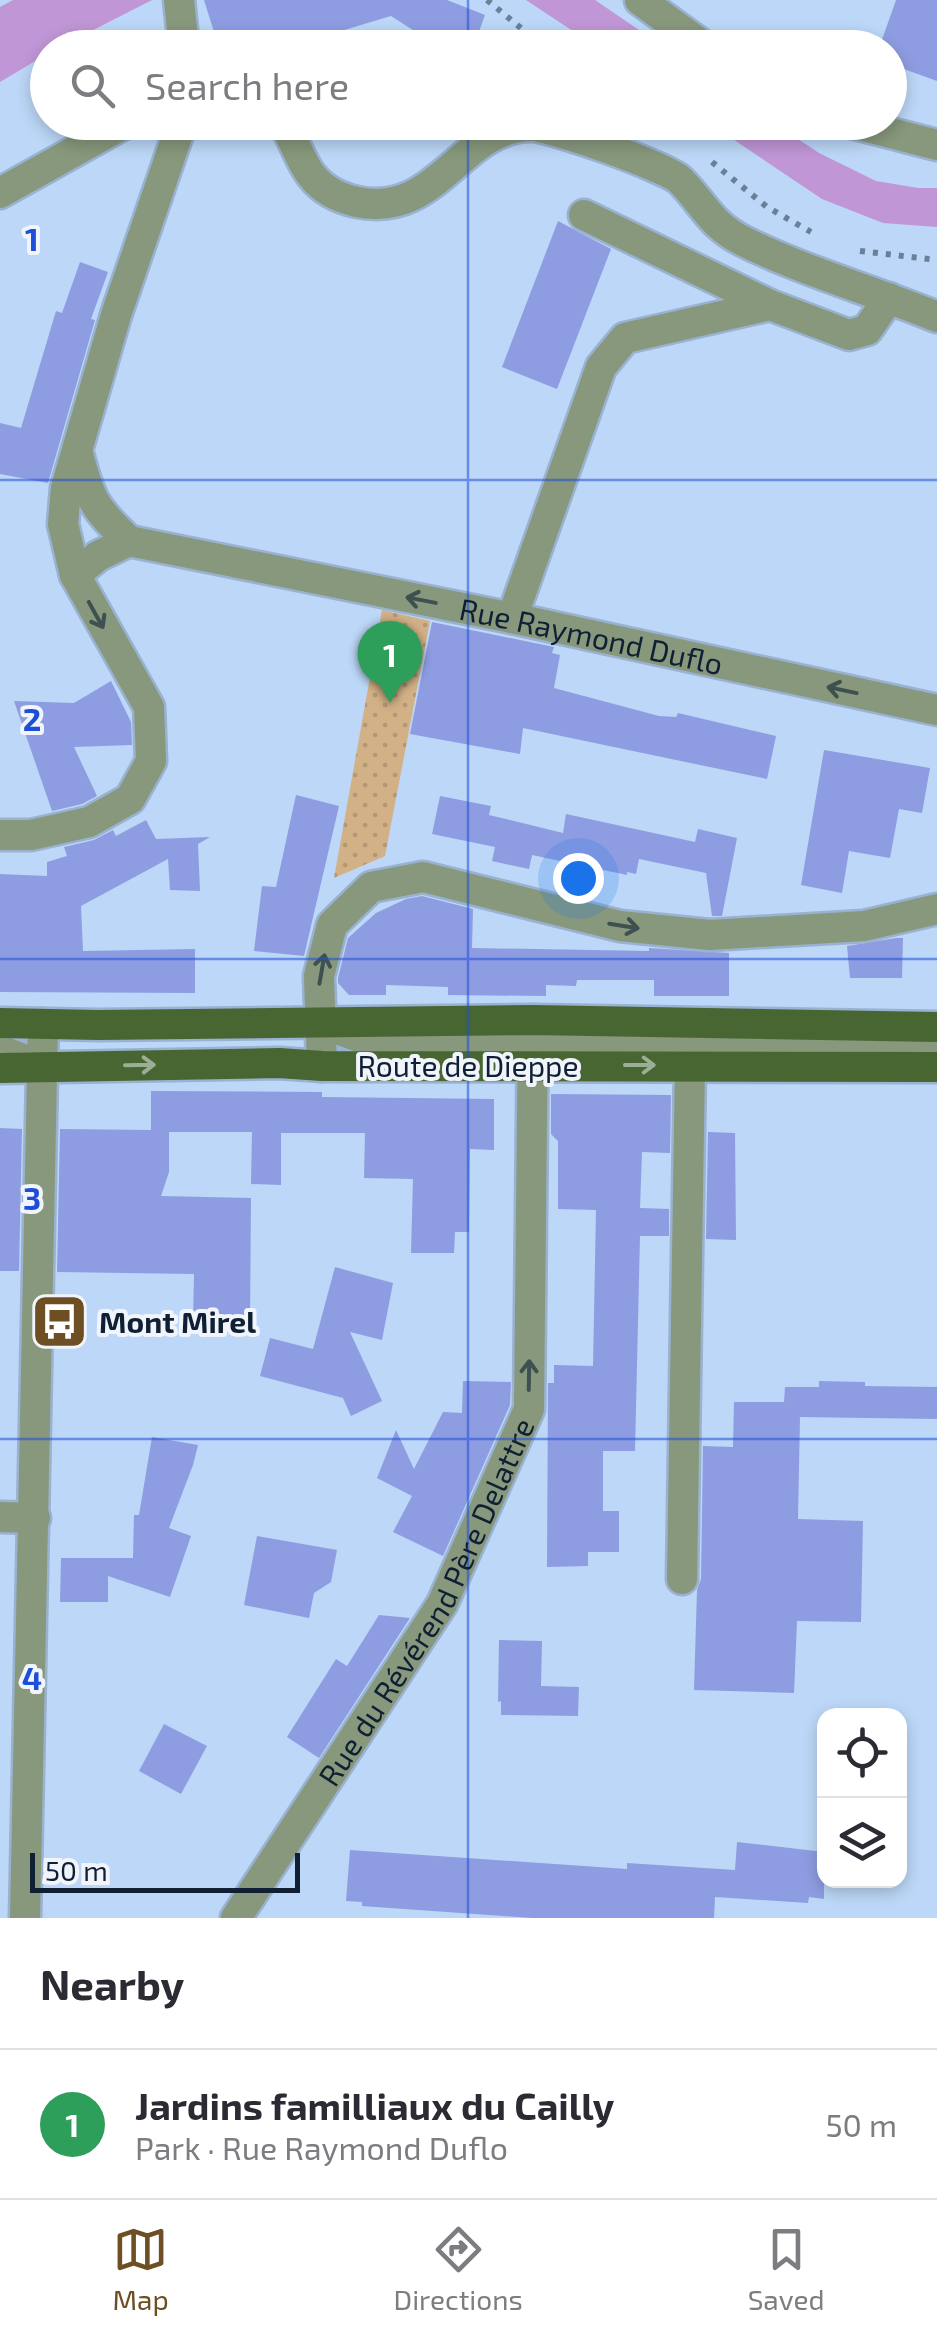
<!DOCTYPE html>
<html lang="en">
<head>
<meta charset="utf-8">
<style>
	body { margin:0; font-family:"Exo 2",sans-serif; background:#f2f2f3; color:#2b2b33 }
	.controls { position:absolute; right:30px; bottom:30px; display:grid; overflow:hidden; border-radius:20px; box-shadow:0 5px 15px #0003 }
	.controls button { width:90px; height:90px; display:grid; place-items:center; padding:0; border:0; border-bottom:2px solid #e1e1e2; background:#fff; color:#2b2b33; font:50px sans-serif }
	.scale { position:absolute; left:30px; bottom:25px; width:270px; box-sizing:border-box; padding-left:10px; border:5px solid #0f2034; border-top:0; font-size:28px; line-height:35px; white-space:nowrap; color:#0f2034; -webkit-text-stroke:8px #f1f5fb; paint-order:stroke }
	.you { position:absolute; left:578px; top:878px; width:35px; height:35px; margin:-25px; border:8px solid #fff; border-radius:50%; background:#1a73e8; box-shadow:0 0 0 15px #1a73e833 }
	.badge { display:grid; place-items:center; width:65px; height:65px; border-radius:50%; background:#6e4f24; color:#fff; font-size:32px; font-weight:700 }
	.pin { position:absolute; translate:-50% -82px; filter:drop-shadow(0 2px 5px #0008) }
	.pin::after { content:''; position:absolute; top:52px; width:35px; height:30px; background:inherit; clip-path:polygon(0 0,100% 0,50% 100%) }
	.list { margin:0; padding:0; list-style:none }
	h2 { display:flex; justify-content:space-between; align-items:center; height:130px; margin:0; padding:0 40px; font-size:42px }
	h2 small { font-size:32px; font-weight:400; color:#7c7c81 }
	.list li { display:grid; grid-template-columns:65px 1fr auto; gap:30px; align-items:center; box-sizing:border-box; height:150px; padding:0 40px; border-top:2px solid #e1e1e2 }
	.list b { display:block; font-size:38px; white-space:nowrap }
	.list p { margin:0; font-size:32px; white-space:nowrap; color:#7c7c81 }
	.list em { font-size:32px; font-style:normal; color:#7c7c81 }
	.icon { flex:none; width:55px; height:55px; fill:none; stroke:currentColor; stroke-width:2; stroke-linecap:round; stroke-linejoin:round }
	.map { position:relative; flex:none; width:937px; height:1918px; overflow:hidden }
	.search { position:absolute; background:#fff; box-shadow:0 5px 15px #0003; left:30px; right:30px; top:30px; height:110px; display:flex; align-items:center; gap:25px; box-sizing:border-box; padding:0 35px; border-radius:55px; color:#7c7c81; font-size:38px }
	.sheet { height:280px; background:#fff }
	nav { display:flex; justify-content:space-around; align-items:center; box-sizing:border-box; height:140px; border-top:2px solid #e1e1e2; background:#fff; font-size:28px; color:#7c7c81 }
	nav a { display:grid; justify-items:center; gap:5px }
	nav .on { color:#6e4f24 }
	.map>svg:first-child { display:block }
</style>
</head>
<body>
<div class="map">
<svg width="937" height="1918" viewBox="0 0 937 1918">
	<defs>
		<pattern id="grass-dots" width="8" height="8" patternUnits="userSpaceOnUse" patternTransform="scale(2.5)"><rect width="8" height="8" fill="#d3b187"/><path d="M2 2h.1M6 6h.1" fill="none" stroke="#b49875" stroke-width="1.8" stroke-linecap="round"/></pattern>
	</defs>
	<rect width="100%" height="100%" fill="#bcd7f7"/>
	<path fill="url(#grass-dots)" d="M382,610L430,621L385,856L334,878Z"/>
	<path fill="#c096d6" d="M13,0H152L60,47L48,48L47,54L0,82V7Z
		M526,0H595L664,47H597Z
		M709,123H774L819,153L876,181L918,188H937V227L883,223L822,199Z"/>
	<path fill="#8e9de1" d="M204,0H447L485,15L473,48H441L391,16L331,34L341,48H284L278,39L255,48H219Z
		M896,0H937V81L890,64V48H879Z
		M558,221L611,249L557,389L502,367Z
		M80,262L108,272L91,319L95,320L48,483L0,474V423L21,428L56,311L62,313Z
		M432,622L554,647L552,653L560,655L554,688L659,716L676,717L678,713L776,736L767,779L523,728L520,754L410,734Z
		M111,681L131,722L132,745L74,747L97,796L82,804L52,811L14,701L74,703Z
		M824,750L930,768L922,813L899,809L890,858L849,851L842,893L801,885Z
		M296,795L339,806L304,956L254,951L262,886L276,887Z
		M440,796L491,806L489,815L563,833L566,814L695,842L698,829L737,838L722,916H712L706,873L639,859L636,874L627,872V875L532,855L529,869L492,861L495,847L432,834Z
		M146,820L156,839L210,837L198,844L200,891L170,890L168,859L81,906L83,951L195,949V993L0,992V874L47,876V862L67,856L64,847L94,840L113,830L116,836Z
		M422,896L473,909L472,948L649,951V948L729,953V996H654V980H577L576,986L546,985V996L448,995V987L386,985V995H349L338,983V978L348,938L376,913L406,899Z
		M896,938H903L902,978H850L847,946Z
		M151,1091L322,1092V1097L494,1099V1150L470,1149L469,1232H455L454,1253H411L413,1179L364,1178L365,1133H281V1185L251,1184L252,1132H169V1172L161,1196L251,1198L250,1322H193L194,1274L57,1272L60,1129L151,1130Z
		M551,1094L671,1095L670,1153L642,1152L640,1208L669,1209V1236H640L635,1451H603V1511H619V1552H588V1566L547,1567L548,1383H554V1365L593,1366L596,1210L558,1209V1141L551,1134Z
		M0,1128L22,1129L19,1271H0Z
		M708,1132L735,1133L736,1240L706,1239Z
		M335,1267L393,1283L382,1340L350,1332L382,1401L351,1416L343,1398L260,1376L270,1338L313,1349Z
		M463,1381L511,1382L510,1405L443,1556L393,1532L412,1496L377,1478L396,1430L414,1469L443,1412L462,1413Z
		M819,1381L865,1382V1386L937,1387V1419L800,1417L798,1519L863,1521L861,1622L797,1621L794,1693L694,1690L697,1590L701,1579L703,1446L733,1447L734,1402H784L785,1387H819Z
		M152,1437L198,1445L193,1465L169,1528L191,1536L170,1597L108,1576V1602H60L61,1558H133L134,1515H139Z
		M257,1536L337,1550L331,1582L314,1593L309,1618L244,1605Z
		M379,1615L410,1618L319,1758L287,1737L336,1659L347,1666Z
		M499,1640L542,1641L541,1686L579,1687L578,1716L501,1715V1701L498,1702Z
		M164,1724L207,1746L181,1794L139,1771Z
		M737,1842L824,1852V1899L809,1897L808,1903L715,1897L714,1918H532L362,1906V1902L346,1901L350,1850L627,1869V1863L735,1870Z"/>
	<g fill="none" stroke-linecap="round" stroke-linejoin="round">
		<defs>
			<g id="minor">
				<path d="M179,0L184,48"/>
				<path d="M640,0L706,48"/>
				<path d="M283,122C294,139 300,161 312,176C323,190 339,198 357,202C438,219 460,127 530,126C549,125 668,168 680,180C705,205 710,225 745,242C806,272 874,291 937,317"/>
				<path d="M848,122L937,145"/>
				<path d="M0,193L127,122"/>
				<path d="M584,215L770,305"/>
				<path id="s1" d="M78,454C90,500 94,508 129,541L512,618L937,710"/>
				<path d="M75,575L98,556L129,541"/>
				<path d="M512,618L601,367L625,338L770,305L849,335L867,330L889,298"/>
				<path d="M0,835H31L89,822L130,799L151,761L149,707L75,575L63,524L66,488L116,315L182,122"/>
				<path d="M324,1024L380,1045L533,1037L937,1046"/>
				<path d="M0,1050L43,1067"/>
				<path d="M322,1066L319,976L332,925L371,887L423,877L620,926L710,935L864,926L937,909"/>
				<path d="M0,1517L35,1518"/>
				<path d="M682,1579L690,1064"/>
				<path d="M25,1918L43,1024"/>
				<path id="s2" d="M236,1918L442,1604L529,1409L533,1020"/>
			</g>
			<path id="major" d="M0,1023L98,1025L533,1020L937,1027
				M0,1068L279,1063L322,1066L937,1067"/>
		</defs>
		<use href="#minor" stroke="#99b2d0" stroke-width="35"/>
		<use href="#major" stroke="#99b2d0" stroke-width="35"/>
		<path stroke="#6a809a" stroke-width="6" stroke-dasharray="5 8" stroke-linecap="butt" d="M487,0L545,48
			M652,122L672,135
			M712,162L767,207L811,232
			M860,251L937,260"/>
		<use href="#minor" stroke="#87987c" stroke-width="30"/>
		<use href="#major" stroke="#486632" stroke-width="30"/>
	</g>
	<defs><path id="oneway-shaft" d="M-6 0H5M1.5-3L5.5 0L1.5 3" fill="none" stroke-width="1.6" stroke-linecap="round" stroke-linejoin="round" transform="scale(2.5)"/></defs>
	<g stroke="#3f5051">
		<use href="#oneway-shaft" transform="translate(421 600) rotate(-169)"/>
		<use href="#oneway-shaft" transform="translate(96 615) rotate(61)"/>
		<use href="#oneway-shaft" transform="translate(842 690) rotate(-168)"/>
		<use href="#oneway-shaft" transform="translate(624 926) rotate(9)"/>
		<use href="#oneway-shaft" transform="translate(322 969) rotate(-80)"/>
		<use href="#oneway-shaft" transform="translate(529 1375) rotate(-89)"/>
	</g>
	<g stroke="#9cae96">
		<use href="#oneway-shaft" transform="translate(140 1065) rotate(-1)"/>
		<use href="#oneway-shaft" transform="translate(640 1065)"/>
	</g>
	<path fill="none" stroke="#1d4ed8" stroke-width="2.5" stroke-opacity="0.55" d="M468,0V48M468,122V1918M0,480H937M0,959H937M0,1439H937"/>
	<defs>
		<symbol id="bus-square" viewBox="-11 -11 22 22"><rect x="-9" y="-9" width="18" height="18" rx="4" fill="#6e4f24" stroke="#f1f5fb"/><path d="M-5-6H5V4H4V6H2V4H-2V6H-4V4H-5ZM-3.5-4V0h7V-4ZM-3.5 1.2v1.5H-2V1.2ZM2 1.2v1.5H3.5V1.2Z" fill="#fff"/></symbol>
	</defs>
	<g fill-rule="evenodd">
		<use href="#bus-square" x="28" y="1290" width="63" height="63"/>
	</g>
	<g text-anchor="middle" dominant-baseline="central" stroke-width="8" stroke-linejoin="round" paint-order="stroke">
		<g font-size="30" fill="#0f2034" stroke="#f1f5fb">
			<text stroke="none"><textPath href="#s1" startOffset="575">Rue Raymond Duflo</textPath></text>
			<text x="468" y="1065">Route de Dieppe</text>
			<text stroke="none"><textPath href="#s2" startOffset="370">Rue du Révérend Père Delattre</textPath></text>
		</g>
		<g font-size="30" font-weight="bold" fill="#0f2034" stroke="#f1f5fb" text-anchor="start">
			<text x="99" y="1321">Mont Mirel</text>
		</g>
	</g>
	<g font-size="32" text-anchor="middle" font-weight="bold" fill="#1d4ed8" stroke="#f1f5fb" stroke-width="8" stroke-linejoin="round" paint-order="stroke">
		<text x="32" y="251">1</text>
		<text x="32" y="731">2</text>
		<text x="32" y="1210">3</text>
		<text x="32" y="1690">4</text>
	</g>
</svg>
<div class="controls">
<button><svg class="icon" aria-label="locate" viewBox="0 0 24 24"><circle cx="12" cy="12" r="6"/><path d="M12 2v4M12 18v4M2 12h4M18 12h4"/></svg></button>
<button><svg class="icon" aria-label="layers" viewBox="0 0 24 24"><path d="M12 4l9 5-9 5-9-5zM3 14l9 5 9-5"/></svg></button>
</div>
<div class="scale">50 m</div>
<div class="you"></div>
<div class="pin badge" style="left:390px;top:703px;background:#2e9e5b">1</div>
<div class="search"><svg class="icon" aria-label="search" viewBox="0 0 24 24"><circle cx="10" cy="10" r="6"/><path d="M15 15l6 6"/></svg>Search here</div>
</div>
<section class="sheet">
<h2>Nearby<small></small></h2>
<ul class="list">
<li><span class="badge" style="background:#2e9e5b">1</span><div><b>Jardins familliaux du Cailly</b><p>Park · Rue Raymond Duflo</p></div><em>50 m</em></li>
</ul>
</section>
<nav>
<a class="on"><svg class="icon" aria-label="map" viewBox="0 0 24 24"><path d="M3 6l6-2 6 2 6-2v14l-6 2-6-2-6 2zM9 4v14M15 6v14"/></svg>Map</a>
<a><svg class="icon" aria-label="directions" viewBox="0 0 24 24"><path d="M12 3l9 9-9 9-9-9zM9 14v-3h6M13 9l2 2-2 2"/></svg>Directions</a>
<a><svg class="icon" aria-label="saved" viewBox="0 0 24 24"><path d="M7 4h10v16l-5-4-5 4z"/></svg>Saved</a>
</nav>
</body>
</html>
